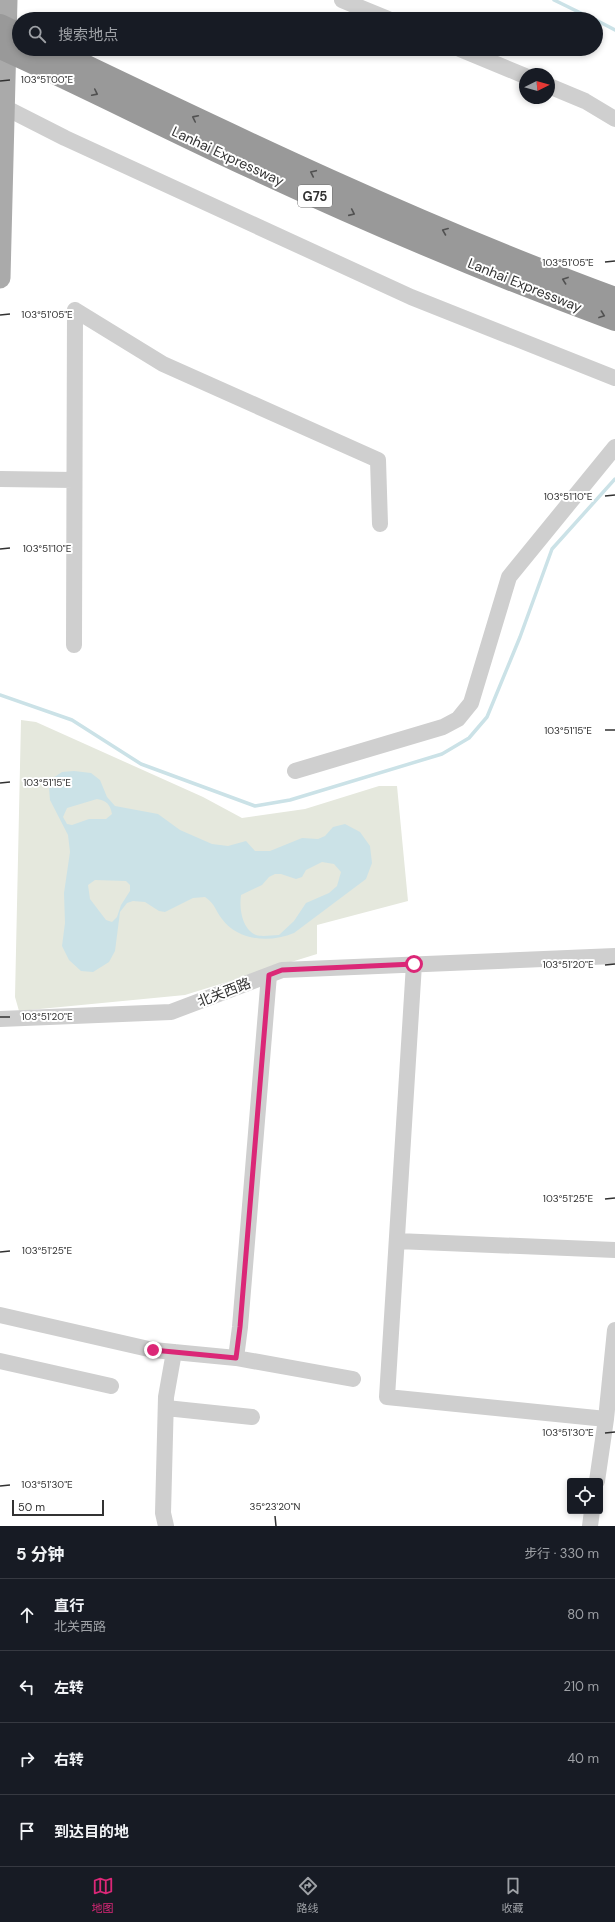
<!DOCTYPE html>
<html lang="zh">
<head>
<meta charset="utf-8">
<style>
	body { margin:0; font-family:"DM Sans","Noto Sans SC",sans-serif; background:#20242c; color:#f1f3f6 }
	.controls { position:absolute; right:12px; bottom:12px; display:grid; overflow:hidden; border-radius:4px; box-shadow:0 2px 6px #0003 }
	.controls button { width:36px; height:36px; display:grid; place-items:center; padding:0; border:0; border-bottom:1px solid #363941; background:#171b24; color:#f1f3f6; font:20px sans-serif }
	.compass { position:absolute; left:519px; top:68px; width:36px; height:36px; border-radius:50%; background:#171b24; box-shadow:0 2px 6px #0003; rotate:85deg }
	.scale { position:absolute; left:12px; bottom:10px; width:92px; box-sizing:border-box; padding-left:4px; border:2px solid #323232; border-top:0; font-size:11px; line-height:14px; white-space:nowrap; color:#323232; -webkit-text-stroke:3px #fff; paint-order:stroke }
	.stop { position:absolute; width:12px; height:12px; margin:-9px; border:3px solid #db2777; border-radius:50%; background:#fff }
	.stop.end { background:#db2777; border-color:#fff; box-shadow:0 1px 4px #0008 }
	.list { margin:0; padding:0; list-style:none }
	h2 { display:flex; justify-content:space-between; align-items:center; height:52px; margin:0; padding:0 16px; font-size:17px }
	h2 small { font-size:13px; font-weight:400; color:#9ea1a6 }
	.list li { display:grid; grid-template-columns:26px 1fr auto; gap:12px; align-items:center; box-sizing:border-box; height:72px; padding:0 16px; border-top:1px solid #363941 }
	.list b { display:block; font-size:15px; white-space:nowrap }
	.list p { margin:0; font-size:13px; white-space:nowrap; color:#9ea1a6 }
	.list em { font-size:13px; font-style:normal; color:#9ea1a6 }
	.icon { flex:none; width:22px; height:22px; fill:none; stroke:currentColor; stroke-width:2; stroke-linecap:round; stroke-linejoin:round }
	.map { position:relative; flex:none; width:615px; height:1526px; overflow:hidden }
	.search { position:absolute; background:#171b24; box-shadow:0 2px 6px #0003; left:12px; right:12px; top:12px; height:44px; display:flex; align-items:center; gap:10px; box-sizing:border-box; padding:0 14px; border-radius:22px; color:#9ea1a6; font-size:15px }
	.sheet { height:340px; background:#171b24 }
	nav { display:flex; justify-content:space-around; align-items:center; box-sizing:border-box; height:56px; border-top:1px solid #363941; background:#171b24; font-size:11px; color:#9ea1a6 }
	nav a { display:grid; justify-items:center; gap:2px }
	nav .on { color:#db2777 }
	.map>svg:first-child { display:block }
</style>
</head>
<body>
<div class="map">
<svg width="615" height="1526" viewBox="0 0 615 1526">
	<rect width="100%" height="100%" fill="#fff"/>
	<path fill="#e5e8dd" d="M21,720L36,722L203,797L242,818L305,809L379,786H397L408,901L317,925V954L185,995L19,1011L15,997Z"/>
	<path fill="#cbe2e7" fill-rule="evenodd" d="M74,771L91,773L100,780L107,797L115,806L158,814L180,830L212,844L228,846L246,841L255,851H270L302,838L318,839L325,836L333,827L345,824L360,832L370,846L372,863L366,879L294,933C270,943 238,941 222,919C215,910 216,905 205,897L193,898L165,912L159,911L145,902L133,901L127,903L120,912L115,951L109,962L93,972L81,971L69,960L62,946L65,923L64,893L70,852L68,835L50,800L49,788L53,778L62,772ZM97,799C107,801 110,804 112,814L106,819H89L72,825L67,824L63,817L67,808ZM322,862L334,864L341,872L337,886L329,893L306,903L294,921L279,935C272,935 262,937 256,935C242,929 239,908 241,895L262,885L269,877L275,874H281L296,879L302,877L306,870ZM95,880L126,881L130,885V891L121,905L117,917L112,922L106,920L90,899L88,885Z"/>
	<g fill="none" stroke-linecap="round" stroke-linejoin="round">
		<path stroke="#cbe2e7" stroke-width="3.5" d="M554,0L593,19
			M596,20L615,30
			M0,695L72,720L141,764L255,806L290,800L442,754L469,738L487,717L520,637L552,549L615,479"/>
		<path stroke="#cfcfcf" stroke-width="16" d="M342,0L388,19
			M460,49L525,76
			M549,86L585,101L615,119
			M0,105L65,138L411,297L615,378
			M75,310L163,364L378,460L380,524
			M0,479L74,480
			M74,645L75,310
			M295,771L443,727L458,719L471,703L509,577L615,447
			M414,964L387,1397L606,1419
			M0,1019L171,1012L282,970L615,956
			M397,1241L615,1250
			M0,1315L153,1350L236,1358L353,1379
			M236,1358L240,1327L269,975
			M0,1361L111,1386
			M166,1408L252,1417
			M597,1481L606,1419L615,1330
			M166,1526L163,1513L166,1397L174,1352
			M590,1526L592,1511"/>
		<path stroke="#aaa" stroke-width="21" d="M0,278L7,0"/>
		<path stroke="#999" stroke-width="22" d="M0,25L19,34
			M0,48C73,81 144,117 216,151C347,213 480,270 615,320
			M51,49C236,138 422,227 615,298"/>
	</g>
	<defs><path id="oneway-chevron" d="M-2-3.5L2.5 0L-2 3.5" fill="none" stroke-width="1.6" stroke-linecap="round" stroke-linejoin="round"/></defs>
	<g stroke="#515151">
		<use href="#oneway-chevron" transform="translate(95 93) rotate(26)"/>
		<use href="#oneway-chevron" transform="translate(195 118) rotate(-154)"/>
		<use href="#oneway-chevron" transform="translate(313 173) rotate(-155)"/>
		<use href="#oneway-chevron" transform="translate(352 213) rotate(24)"/>
		<use href="#oneway-chevron" transform="translate(445 231) rotate(-158)"/>
		<use href="#oneway-chevron" transform="translate(565 280) rotate(-160)"/>
		<use href="#oneway-chevron" transform="translate(602 315) rotate(20)"/>
	</g>
	<g fill="none" stroke-linecap="round" stroke-linejoin="round">
		<path stroke="#db2777" stroke-width="5" d="M153,1350L236,1358L240,1327L269,975L282,970L414,964"/>
	</g>
	<path fill="none" stroke="#323232" stroke-width="1.5" d="M0,81L10,80M605,262L615,261M0,315L10,314M605,496L615,495M0,549L10,548M605,730H615M0,783L10,782M605,965L615,964M0,1017H10M605,1199L615,1198M0,1252L10,1251M605,1433L615,1432M0,1486L10,1485M275,1516L276,1526"/>
	<g text-anchor="middle" dominant-baseline="central" stroke-width="4" stroke-linejoin="round" paint-order="stroke">
		<rect fill="#fff" stroke="#707070" stroke-width="1" x="298" y="185" width="34" height="22" rx="3"/>
		<g font-size="13" font-weight="bold" fill="#323232">
			<text x="315" y="196">G75</text>
		</g>
		<g font-size="14" fill="#323232" stroke="#fff">
			<text transform="translate(228 156) rotate(25)">Lanhai Expressway</text>
			<text transform="translate(525 285) rotate(22)">Lanhai Expressway</text>
			<text transform="translate(224 992) rotate(-21)">北关西路</text>
		</g>
	</g>
	<g font-size="10" text-anchor="middle" fill="#323232" stroke="#fff" stroke-width="4" stroke-linejoin="round" paint-order="stroke">
		<text x="47" y="83">103°51'00"E</text>
		<text x="568" y="266">103°51'05"E</text>
		<text x="47" y="318">103°51'05"E</text>
		<text x="568" y="500">103°51'10"E</text>
		<text x="47" y="552">103°51'10"E</text>
		<text x="568" y="734">103°51'15"E</text>
		<text x="47" y="786">103°51'15"E</text>
		<text x="568" y="968">103°51'20"E</text>
		<text x="47" y="1020">103°51'20"E</text>
		<text x="568" y="1202">103°51'25"E</text>
		<text x="47" y="1254">103°51'25"E</text>
		<text x="568" y="1436">103°51'30"E</text>
		<text x="47" y="1488">103°51'30"E</text>
		<text x="275" y="1510">35°23'20"N</text>
	</g>
</svg>
<div class="controls">
<button><svg class="icon" aria-label="locate" viewBox="0 0 24 24"><circle cx="12" cy="12" r="6"/><path d="M12 2v4M12 18v4M2 12h4M18 12h4"/></svg></button>
</div>
<svg class="compass" viewBox="-18 -18 36 36"><path d="M0-13l5 13h-10z" fill="#e53935"/><path d="M0 13l5-13h-10z" fill="#9ea1a6"/></svg>
<div class="scale">50 m</div>
<div class="stop" style="left:414px;top:964px"></div>
<div class="stop end" style="left:153px;top:1350px"></div>
<div class="search"><svg class="icon" aria-label="search" viewBox="0 0 24 24"><circle cx="10" cy="10" r="6"/><path d="M15 15l6 6"/></svg>搜索地点</div>
</div>
<section class="sheet">
<h2>5 分钟<small>步行 · 330 m</small></h2>
<ul class="list">
<li><svg class="icon" aria-label="ahead" viewBox="0 0 24 24"><path d="M12 20V5M6 11l6-6 6 6"/></svg><div><b>直行</b><p>北关西路</p></div><em>80 m</em></li>
<li><svg class="icon" aria-label="left" viewBox="0 0 24 24"><path d="M17 20v-9H6M10 6l-5 5 5 5"/></svg><div><b>左转</b></div><em>210 m</em></li>
<li><svg class="icon" aria-label="right" viewBox="0 0 24 24"><path d="M7 20v-9h11M14 6l5 5-5 5"/></svg><div><b>右转</b></div><em>40 m</em></li>
<li><svg class="icon" aria-label="arrive" viewBox="0 0 24 24"><path d="M6 21V4h12l-3 4 3 4H6"/></svg><div><b>到达目的地</b></div></li>
</ul>
</section>
<nav>
<a class="on"><svg class="icon" aria-label="map" viewBox="0 0 24 24"><path d="M3 6l6-2 6 2 6-2v14l-6 2-6-2-6 2zM9 4v14M15 6v14"/></svg>地图</a>
<a><svg class="icon" aria-label="directions" viewBox="0 0 24 24"><path d="M12 3l9 9-9 9-9-9zM9 14v-3h6M13 9l2 2-2 2"/></svg>路线</a>
<a><svg class="icon" aria-label="saved" viewBox="0 0 24 24"><path d="M7 4h10v16l-5-4-5 4z"/></svg>收藏</a>
</nav>
</body>
</html>
